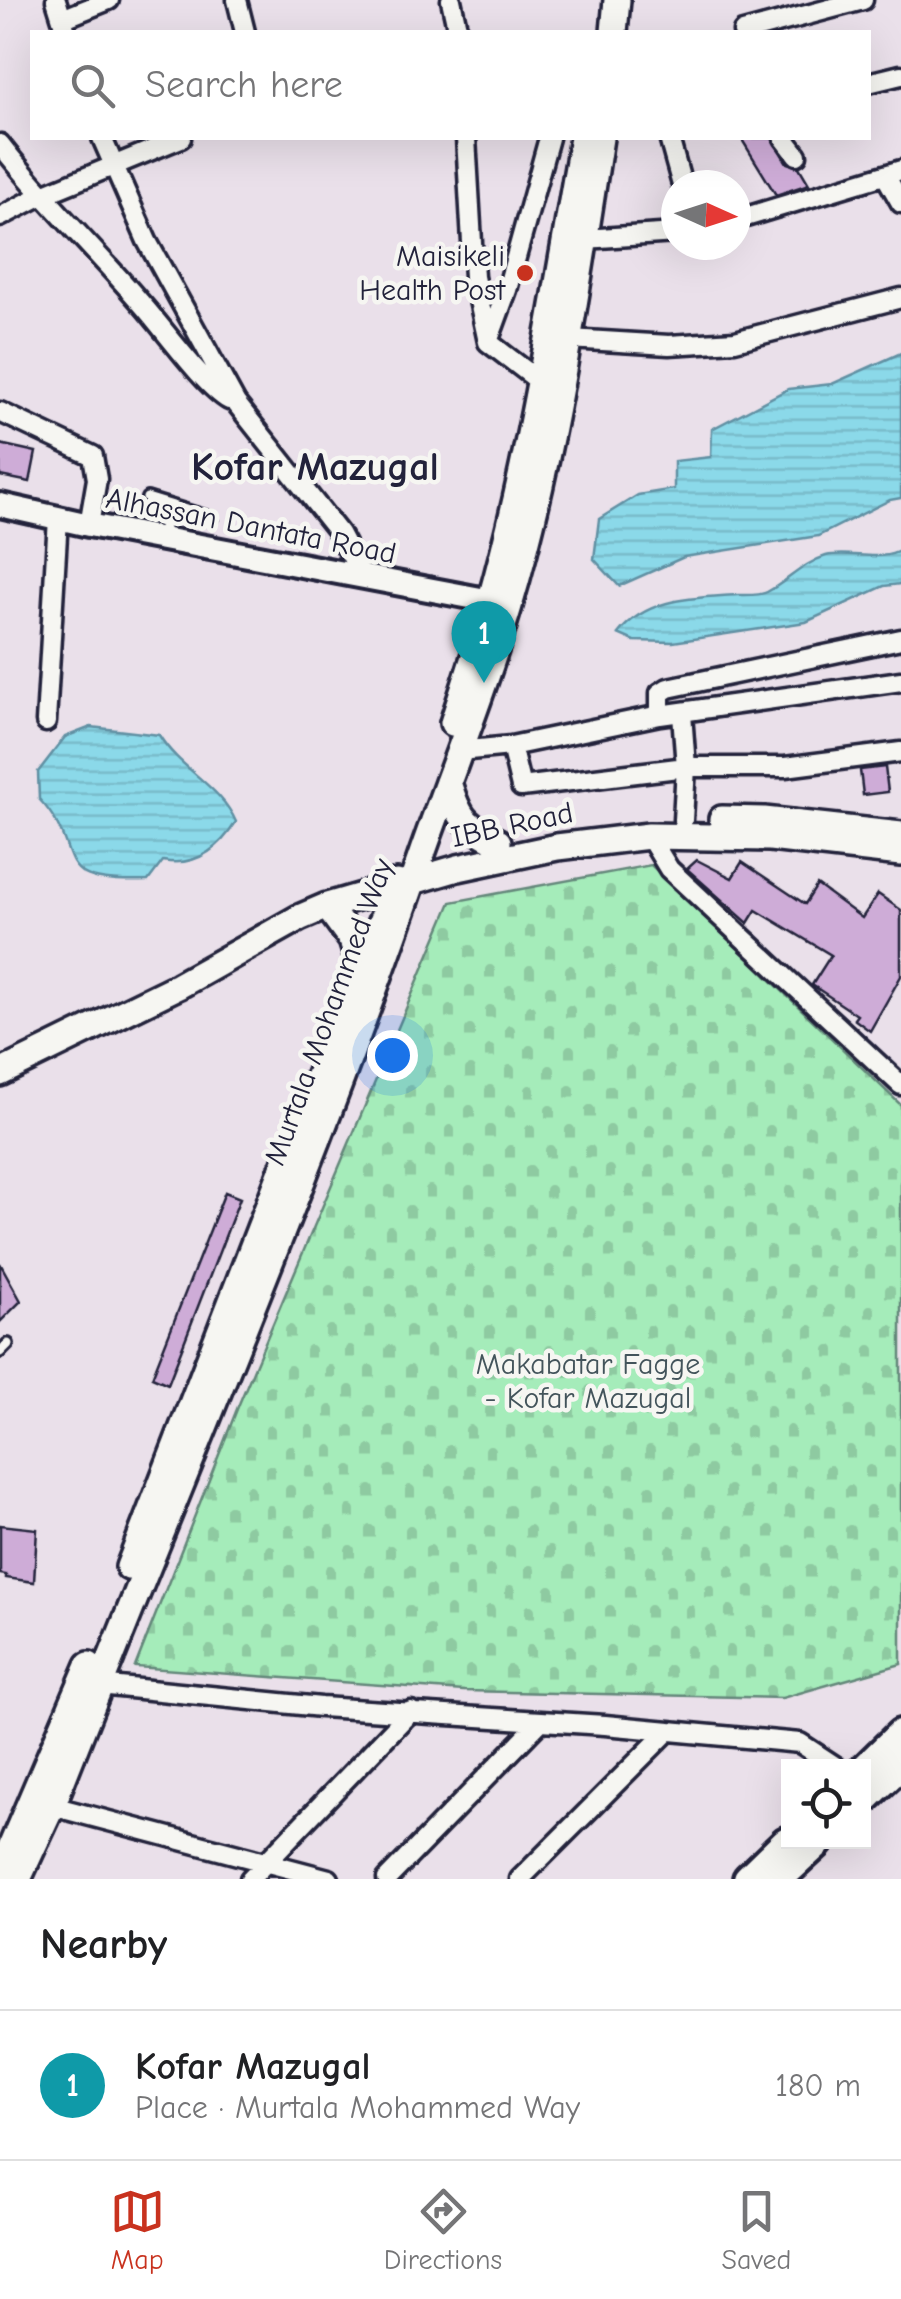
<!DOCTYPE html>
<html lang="en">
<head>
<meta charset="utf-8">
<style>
	body { margin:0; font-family:"Comic Neue",sans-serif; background:#f2f2f2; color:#202124 }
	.controls { position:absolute; right:30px; bottom:30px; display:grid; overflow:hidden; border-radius:0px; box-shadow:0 10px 40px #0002 }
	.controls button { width:90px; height:90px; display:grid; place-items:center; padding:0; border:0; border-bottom:2px solid #e0e0e0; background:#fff; color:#202124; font:50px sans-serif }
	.compass { position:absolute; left:661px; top:170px; width:90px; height:90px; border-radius:50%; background:#fff; box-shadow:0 10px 40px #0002; rotate:93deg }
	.you { position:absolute; left:392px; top:1055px; width:35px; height:35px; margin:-25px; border:8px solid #fff; border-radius:50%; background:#1a73e8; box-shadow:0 0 0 15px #1a73e833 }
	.badge { display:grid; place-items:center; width:65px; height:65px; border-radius:50%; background:#c8321e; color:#fff; font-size:32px; font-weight:700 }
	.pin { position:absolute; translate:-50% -82px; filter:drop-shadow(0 2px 5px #0008) }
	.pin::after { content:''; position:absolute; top:52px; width:35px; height:30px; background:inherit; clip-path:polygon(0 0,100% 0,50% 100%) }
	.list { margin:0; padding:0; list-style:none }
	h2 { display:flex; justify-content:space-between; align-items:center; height:130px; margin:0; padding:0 40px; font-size:42px }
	h2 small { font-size:32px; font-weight:400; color:#757577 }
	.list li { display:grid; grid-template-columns:65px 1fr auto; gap:30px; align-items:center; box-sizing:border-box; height:150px; padding:0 40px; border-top:2px solid #e0e0e0 }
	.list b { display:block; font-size:38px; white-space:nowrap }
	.list p { margin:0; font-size:32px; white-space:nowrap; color:#757577 }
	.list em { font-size:32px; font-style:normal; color:#757577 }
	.icon { flex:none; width:55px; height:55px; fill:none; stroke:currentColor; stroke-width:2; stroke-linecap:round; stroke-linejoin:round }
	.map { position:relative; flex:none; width:901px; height:1879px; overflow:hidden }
	.search { position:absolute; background:#fff; box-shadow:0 10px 40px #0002; left:30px; right:30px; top:30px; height:110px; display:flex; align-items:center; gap:25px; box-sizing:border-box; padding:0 35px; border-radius:0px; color:#757577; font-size:38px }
	.sheet { height:280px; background:#fff }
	nav { display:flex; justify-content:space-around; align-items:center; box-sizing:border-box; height:140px; border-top:2px solid #e0e0e0; background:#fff; font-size:28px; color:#757577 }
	nav a { display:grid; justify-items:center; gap:5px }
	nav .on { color:#c8321e }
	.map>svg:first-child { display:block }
</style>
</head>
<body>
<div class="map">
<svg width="901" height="1879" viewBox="0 0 901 1879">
	<defs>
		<pattern id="cemetery-stones" width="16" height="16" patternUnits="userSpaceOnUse" patternTransform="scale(2.5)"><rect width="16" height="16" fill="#a5ecba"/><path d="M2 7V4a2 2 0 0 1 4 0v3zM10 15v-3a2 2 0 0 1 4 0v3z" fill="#8ecaa1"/></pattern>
		<pattern id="water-rules" width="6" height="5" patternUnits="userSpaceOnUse" patternTransform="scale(2.5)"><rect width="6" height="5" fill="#8bd9e9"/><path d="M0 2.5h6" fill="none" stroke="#78bac9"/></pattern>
	</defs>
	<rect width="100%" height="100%" fill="#eae0ea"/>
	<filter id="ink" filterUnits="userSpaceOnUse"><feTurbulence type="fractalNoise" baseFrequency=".01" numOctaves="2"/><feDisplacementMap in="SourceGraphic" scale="20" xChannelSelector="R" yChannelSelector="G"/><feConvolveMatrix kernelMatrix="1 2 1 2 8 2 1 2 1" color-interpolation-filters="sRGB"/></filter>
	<g filter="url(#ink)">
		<path fill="url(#cemetery-stones)" stroke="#64877a" stroke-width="2.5" d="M651,865L901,1105V1664L782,1698L464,1691L135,1667L239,1404L451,902Z"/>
		<path fill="url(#water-rules)" stroke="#6190a3" stroke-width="2.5" d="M901,353V498L890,500L818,536L684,557L619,586L594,559L599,519L638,495L674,489V461L711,457L712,429L788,389L832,384Z
			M901,550V584L884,586L806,622L673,642L634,641L618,634C647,597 693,598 737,595C746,595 759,596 767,592C787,582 803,563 826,556C849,550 881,563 901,550Z
			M91,727L159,735C179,769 221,786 236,822C219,849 195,867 163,861L148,881C42,885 89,852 39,799L38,772L65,737Z"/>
		<path fill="#ceacd7" stroke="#22223b" stroke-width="2.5" d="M741,138H772L787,163L799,167L809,184L776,195Z
			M0,444L36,452L30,482L0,476Z
			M885,767L888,792L863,795L860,770Z
			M697,860L732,878L742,862L805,904L817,885L862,918L878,894L901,910V976L870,1031L854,1019L857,1015L812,985L831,955L756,910L748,923L687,869Z
			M225,1192L240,1198L168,1384L152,1377Z
			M0,1263L21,1301L0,1322Z
			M0,1525L37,1529L34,1582L6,1578V1575L0,1574Z"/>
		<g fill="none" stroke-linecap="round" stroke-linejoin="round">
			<defs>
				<path id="service" d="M147,498L212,518
					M162,536L169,505
					M0,1352L8,1344"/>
				<path id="minor" d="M56,0L66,32
					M237,0L245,32
					M451,0L458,32
					M62,19L109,0
					M743,32L863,0
					M868,83L901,75
					M102,138L147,241L236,403L339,533L363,578
					M466,138L474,277L488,342L539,381
					M669,138L682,185
					M784,138L797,155
					M0,144C43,200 94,248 140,302C162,326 204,386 229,400
					M885,175L901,203
					M0,217L40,196L181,138
					M736,220L901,170
					M584,239L676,233
					M569,339L669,345L735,341L901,298
					M488,342L507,290L549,138
					M0,412L93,456L97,479L89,525
					M682,714L686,767L683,820
					M660,715V693L668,688L901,639
					M46,722L58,518
					M511,746L521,787L686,767H785L901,752
					M459,751L511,746L660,715L901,681
					M649,836L669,869L901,1085
					M99,1685L321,1707L605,1725L800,1743L835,1766
					M52,1806L329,1879
					M250,1879L411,1711
					M387,1879L541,1721
					M520,1879L668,1731"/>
				<path id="tertiary" d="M0,505L89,525L507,604"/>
				<path id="secondary" d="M614,32L617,0
					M453,723C466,682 480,641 491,599C533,448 556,291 583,138
					M448,782C459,819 464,824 498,842
					M722,819L764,820L901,835
					M327,906L352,940L361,969
					M0,1073L178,986L299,918L327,906L458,868L557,847L649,836L770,838L901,853
					M129,1567L340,1021L397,883
					M0,1873L89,1665
					M18,1879L52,1806C176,1490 311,1178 421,857C450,774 484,691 509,606C554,454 576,294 600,138"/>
				<path id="trunk" d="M864,1771L901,1735
					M864,1798L901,1763
					M749,1879L786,1843
					M777,1879L817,1842"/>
			</defs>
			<use href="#service" stroke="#22223b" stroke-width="16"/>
			<use href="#minor" stroke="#22223b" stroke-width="25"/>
			<use href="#tertiary" stroke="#22223b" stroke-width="30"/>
			<use href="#secondary" stroke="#22223b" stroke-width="32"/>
			<use href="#trunk" stroke="#22223b" stroke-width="38"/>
			<use href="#service" stroke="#f6f6f2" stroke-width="9"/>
			<use href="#minor" stroke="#f6f6f2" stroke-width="18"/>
			<use href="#tertiary" stroke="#f6f6f2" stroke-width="22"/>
			<use href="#secondary" stroke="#f6f6f2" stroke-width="25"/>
			<use href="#trunk" stroke="#f6f6f2" stroke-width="30"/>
		</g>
	</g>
	<circle fill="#c8321e" stroke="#f6f6f2" stroke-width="4" cx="525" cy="273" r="10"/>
	<g text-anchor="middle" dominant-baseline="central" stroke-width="9" stroke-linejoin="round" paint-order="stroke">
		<g font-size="30" fill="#22223b" stroke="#f6f6f2" text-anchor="end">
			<text x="505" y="256">Maisikeli<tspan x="505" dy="34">Health Post</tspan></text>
		</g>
		<g font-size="30" fill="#22223b" stroke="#f6f6f2">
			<text transform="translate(251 526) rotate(11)">Alhassan Dantata Road</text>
			<text transform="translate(512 825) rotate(-12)">IBB Road</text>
			<text transform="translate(329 1012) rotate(-70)">Murtala Mohammed Way</text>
		</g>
		<g font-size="30" fill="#43545b" stroke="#f6f6f2">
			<text x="588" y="1364">Makabatar Fagge<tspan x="588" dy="34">- Kofar Mazugal</tspan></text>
		</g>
		<g font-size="40" font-weight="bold" fill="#22223b" stroke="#f6f6f2">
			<text x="315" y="467">Kofar Mazugal</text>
		</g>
	</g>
</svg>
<div class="controls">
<button><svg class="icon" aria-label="locate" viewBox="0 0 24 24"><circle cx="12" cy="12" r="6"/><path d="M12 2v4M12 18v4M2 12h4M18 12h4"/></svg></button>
</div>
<svg class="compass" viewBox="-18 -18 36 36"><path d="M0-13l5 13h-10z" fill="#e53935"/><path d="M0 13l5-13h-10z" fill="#757577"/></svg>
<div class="you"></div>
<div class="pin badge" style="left:484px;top:683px;background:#0f9aa8">1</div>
<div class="search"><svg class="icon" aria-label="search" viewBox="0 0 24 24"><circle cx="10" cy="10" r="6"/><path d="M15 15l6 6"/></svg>Search here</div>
</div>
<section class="sheet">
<h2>Nearby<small></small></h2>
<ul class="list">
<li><span class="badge" style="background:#0f9aa8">1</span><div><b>Kofar Mazugal</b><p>Place · Murtala Mohammed Way</p></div><em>180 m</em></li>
</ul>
</section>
<nav>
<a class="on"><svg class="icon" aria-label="map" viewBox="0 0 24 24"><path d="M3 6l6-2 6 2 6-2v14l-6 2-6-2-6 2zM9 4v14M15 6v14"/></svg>Map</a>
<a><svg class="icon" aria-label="directions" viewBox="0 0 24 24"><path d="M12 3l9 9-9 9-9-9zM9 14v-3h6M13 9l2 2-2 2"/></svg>Directions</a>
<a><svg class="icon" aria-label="saved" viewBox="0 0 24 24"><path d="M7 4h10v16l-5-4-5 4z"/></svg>Saved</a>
</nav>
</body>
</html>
